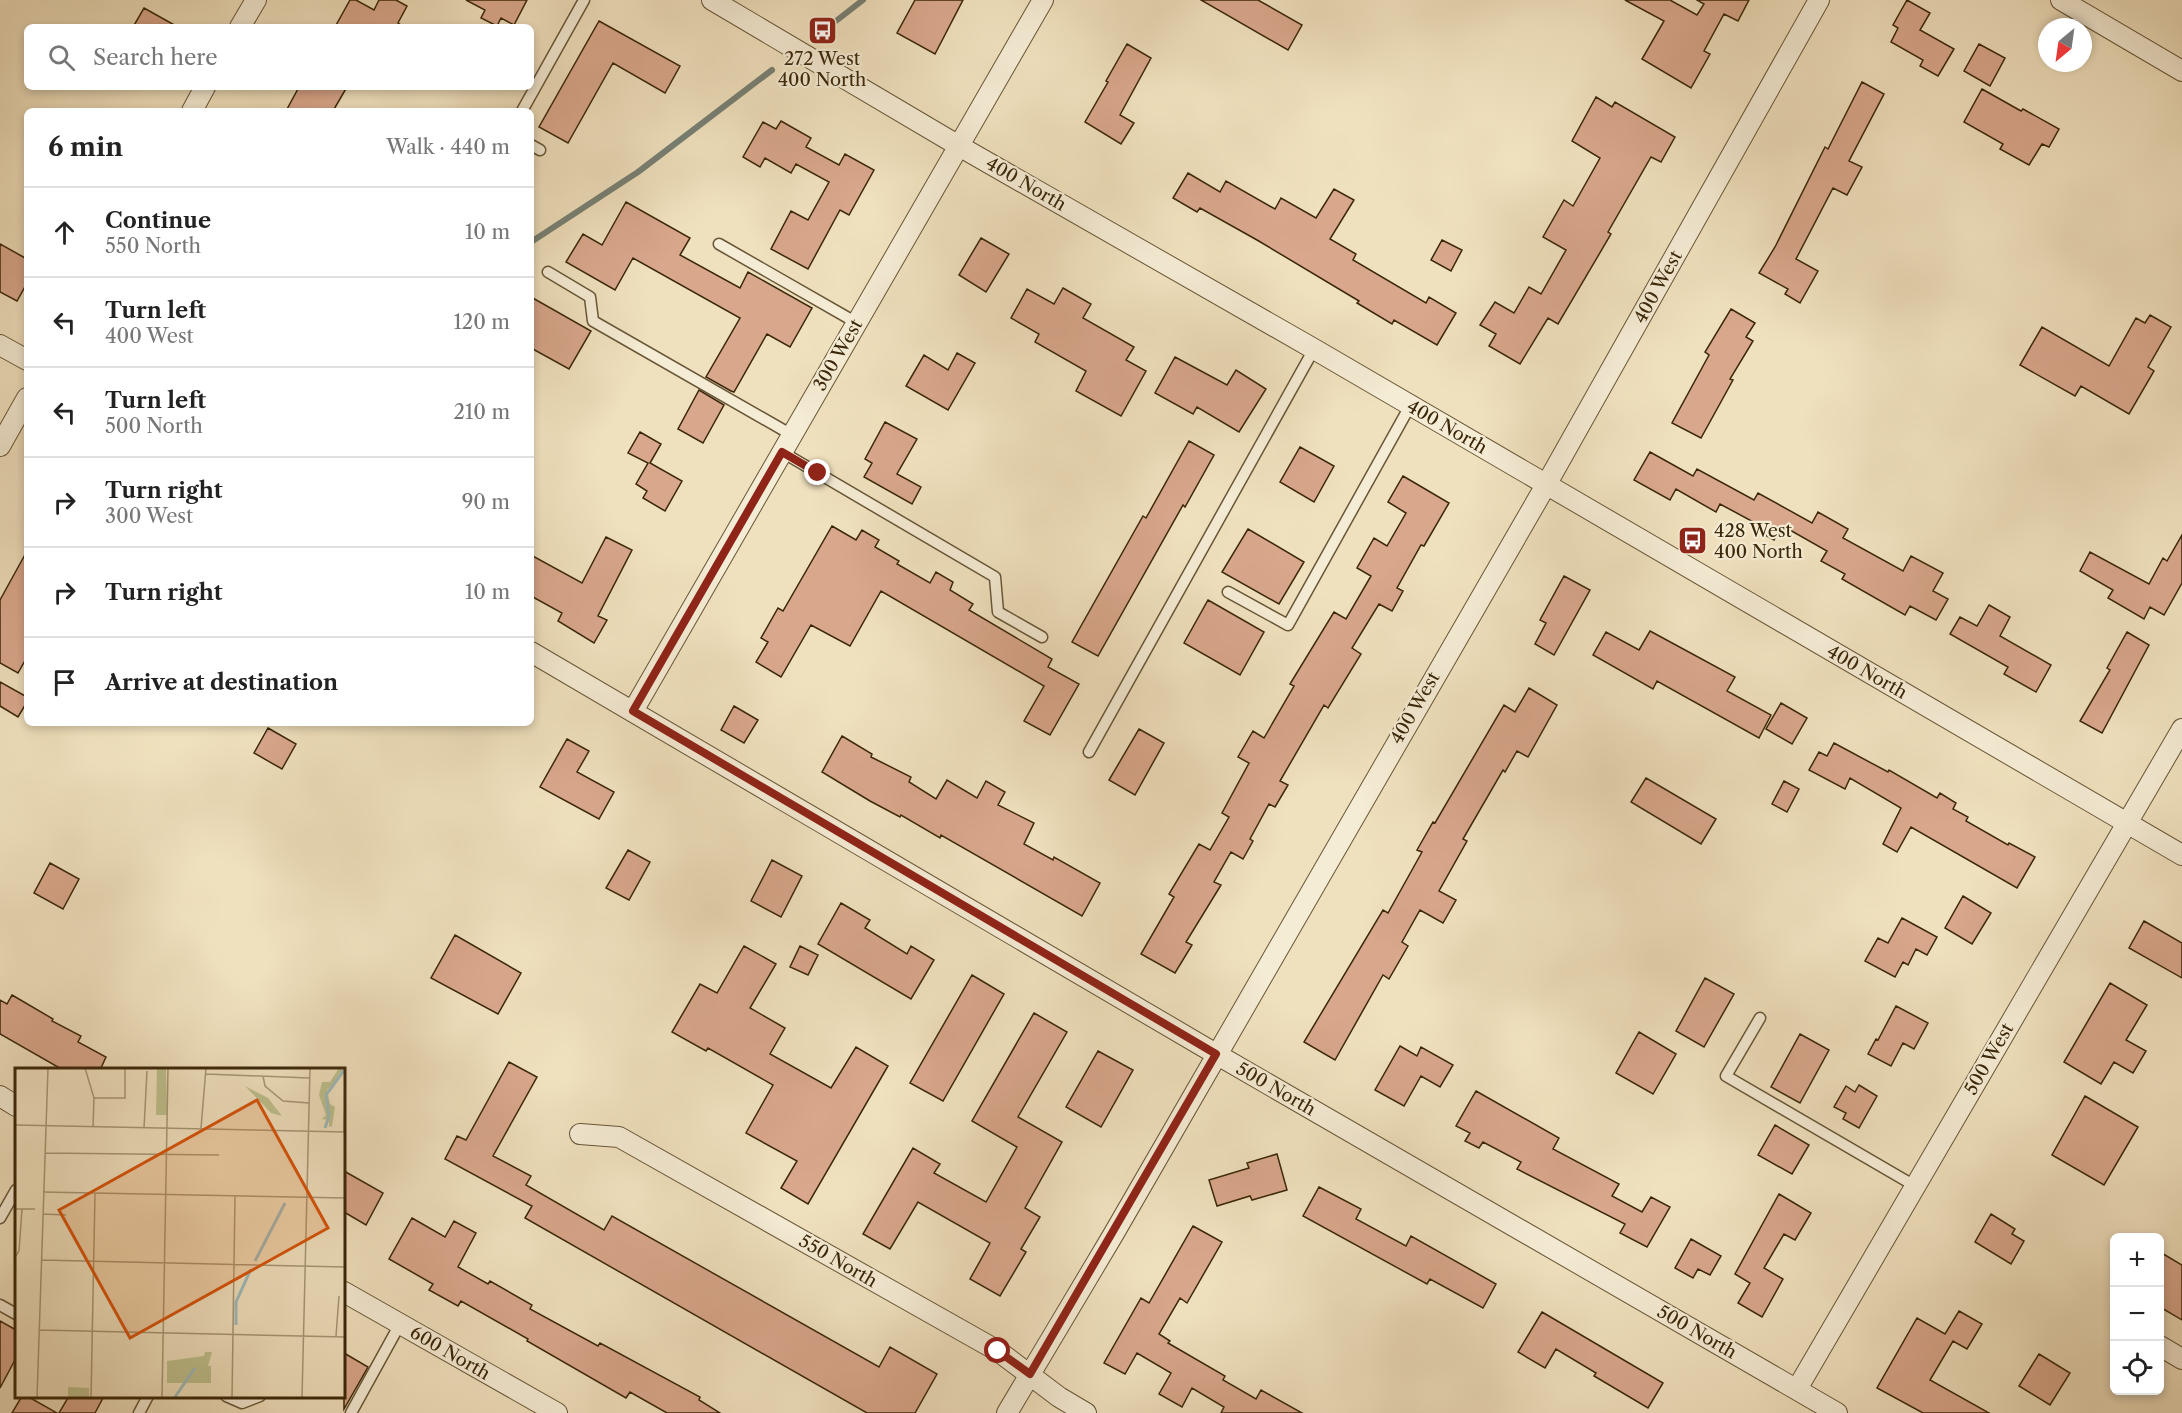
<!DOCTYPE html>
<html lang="en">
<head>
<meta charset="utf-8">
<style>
	body { margin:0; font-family:"Libre Caslon Text",serif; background:#f2f2f2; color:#222 }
	.controls { position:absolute; right:18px; bottom:18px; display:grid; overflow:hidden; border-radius:9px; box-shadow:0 3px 9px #0003 }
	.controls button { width:54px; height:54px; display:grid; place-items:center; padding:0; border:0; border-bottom:2px solid #e0e0e0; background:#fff; color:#222; font:30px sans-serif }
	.compass { position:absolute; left:2038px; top:18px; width:54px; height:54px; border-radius:50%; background:#fff; box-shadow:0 3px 9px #0003; rotate:209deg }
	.stop { position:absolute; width:18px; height:18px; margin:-14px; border:4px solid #8f2418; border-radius:50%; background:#fff }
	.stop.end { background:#8f2418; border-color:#fff; box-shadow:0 2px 6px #0008 }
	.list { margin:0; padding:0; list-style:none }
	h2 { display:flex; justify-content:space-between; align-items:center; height:78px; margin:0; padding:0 24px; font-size:26px }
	h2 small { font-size:20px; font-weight:400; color:#767676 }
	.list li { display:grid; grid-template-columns:39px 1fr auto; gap:18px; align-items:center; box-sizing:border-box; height:90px; padding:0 24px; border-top:2px solid #e0e0e0 }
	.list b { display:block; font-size:22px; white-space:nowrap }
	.list p { margin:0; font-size:20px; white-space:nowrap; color:#767676 }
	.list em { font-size:20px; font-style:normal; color:#767676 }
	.icon { flex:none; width:33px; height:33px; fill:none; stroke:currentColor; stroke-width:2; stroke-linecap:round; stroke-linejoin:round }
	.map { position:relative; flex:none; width:2182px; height:1413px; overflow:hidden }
	.search { position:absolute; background:#fff; box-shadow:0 3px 9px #0003; left:24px; top:24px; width:510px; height:66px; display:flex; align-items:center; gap:15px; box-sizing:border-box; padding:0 21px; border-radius:9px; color:#767676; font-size:22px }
	.panel { position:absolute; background:#fff; box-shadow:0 3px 9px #0003; left:24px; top:108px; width:510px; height:618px; border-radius:9px }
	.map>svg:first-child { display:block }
</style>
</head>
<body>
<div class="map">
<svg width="2182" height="1413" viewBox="0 0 2182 1413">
	<rect width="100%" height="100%" fill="#f0e1be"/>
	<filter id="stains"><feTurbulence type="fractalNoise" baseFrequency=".00333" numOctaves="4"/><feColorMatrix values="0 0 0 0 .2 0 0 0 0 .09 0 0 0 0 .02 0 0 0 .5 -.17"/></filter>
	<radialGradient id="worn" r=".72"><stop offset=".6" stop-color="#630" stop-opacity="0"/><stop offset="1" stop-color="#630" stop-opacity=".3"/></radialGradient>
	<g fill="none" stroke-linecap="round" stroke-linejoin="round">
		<path stroke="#768074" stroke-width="6" d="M836,21L863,0
			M531,242L638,172L772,70"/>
	</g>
	<path fill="#d9a78c" stroke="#3a2709" stroke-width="1.5" d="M350,0H356L374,10L379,0H396L407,6L398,23L404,27H335Z
		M466,0H527L514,25L501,18L497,26L481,18L485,10Z
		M915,0H963L935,54L897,33Z
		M1201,0H1258L1302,25L1288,50Z
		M1625,0H1670L1697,15L1704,4L1697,0H1749L1738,21L1724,14L1704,51L1710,54L1691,88L1642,59L1664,21Z
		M1907,0L1930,13L1920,30L1954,49L1938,76L1920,66L1923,60L1891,42L1898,28L1893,25Z
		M144,8L178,27H133Z
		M599,21L680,66L665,93L613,63L568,143L539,127Z
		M1127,44L1151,58L1120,115L1134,123L1121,144L1085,122L1108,82L1106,81Z
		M1979,44L2005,58L1990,86L1964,71Z
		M1862,82L1884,94L1849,161L1862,167L1847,195L1833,188L1796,259L1818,271L1800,303L1785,294L1788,289L1759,273L1775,247L1825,147L1828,149Z
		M299,87H347L333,111H286Z
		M1982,89L2021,111L2023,109L2059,129L2049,147L2042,144L2029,165L2000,149L2003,144L1964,122Z
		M1596,97L1612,107L1615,102L1675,137L1661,162L1651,157L1608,232L1611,234L1558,324L1548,318L1520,364L1489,346L1496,334L1480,325L1495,302L1514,313L1529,287L1541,294L1566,250L1543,237L1564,200L1573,206L1600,158L1572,141Z
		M781,121L811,138L806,147L839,165L845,154L874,170L849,215L840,210L808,269L771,249L791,211L808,220L829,182L796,164L791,173L765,158L760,167L743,157L763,122L776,129Z
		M1188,173L1220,192L1226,181L1275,209L1281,198L1316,218L1334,189L1354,200L1330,239L1356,254L1353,260L1426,303L1429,297L1456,313L1437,345L1394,320L1392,324L1357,303L1359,301L1257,240L1200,208L1197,212L1173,198Z
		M626,202L690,238L680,255L740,288L748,272L812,308L790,347L767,334L734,392L731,391L706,377L740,318L633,258L615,290L566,262L583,234L602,245Z
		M981,238L1009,254L986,292L959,275Z
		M1442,240L1462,250L1451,271L1431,260Z
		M0,244L27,259V283L17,301L0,292Z
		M1063,288L1091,304L1083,318L1134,347L1126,360L1146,371L1121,416L1076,391L1086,371L1035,342L1039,334L1011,318L1027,289L1054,304Z
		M531,297L591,331L569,369L531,348Z
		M1731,309L1755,323L1746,337L1753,341L1730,379L1733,380L1701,438L1672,423L1709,355L1705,352Z
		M2150,315L2171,327L2148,367L2154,371L2129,414L2081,386L2075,396L2020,365L2042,327L2109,366L2136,318L2145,323Z
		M957,353L975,363L948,410L906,386L924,355L948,370Z
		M1175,357L1227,385L1236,370L1266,389L1239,432L1197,407L1193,414L1155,393Z
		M699,390L724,405L703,443L678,429Z
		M885,422L917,439L897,474L921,487L912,504L864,477L872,463L865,459Z
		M640,432L661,444L650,463L682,481L665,511L643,498L647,491L636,484L648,463L628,453Z
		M1189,441L1214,455L1185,507L1183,505L1098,656L1072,642L1143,516L1146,518Z
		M1300,447L1334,466L1314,502L1280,482Z
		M1650,452L1693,476L1697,469L1754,500L1758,493L1812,523L1818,512L1848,529L1843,538L1903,571L1911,556L1943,573L1933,591L1948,599L1936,620L1910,606L1905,615L1842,579L1845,574L1821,561L1827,551L1790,530L1787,535L1779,531L1774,540L1756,530L1759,525L1720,504L1716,512L1676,489L1670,500L1634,480Z
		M1403,476L1449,503L1424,546L1421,545L1397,588L1403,591L1392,611L1379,604L1352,648L1361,654L1328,708L1324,705L1280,781L1288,785L1275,807L1269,804L1250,839L1253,841L1243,859L1231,852L1214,882L1221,885L1186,942L1192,945L1175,973L1141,954L1174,897L1169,894L1199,844L1210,850L1229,817L1222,813L1249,763L1238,757L1253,731L1264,738L1294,686L1290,684L1334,612L1346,619L1371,576L1357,568L1374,538L1387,546L1406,513L1388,502Z
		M832,526L856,540L862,530L879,540L875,547L899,561L897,564L930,583L936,572L953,582L950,590L973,604L969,610L1052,659L1048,667L1079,684L1050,735L1024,721L1044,686L881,591L850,646L811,625L781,677L756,662L768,642L761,638L778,608L783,611Z
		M1248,529L1304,562L1279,604L1222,572Z
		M2182,535V583L2164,615L2150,607L2144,619L2108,598L2113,590L2080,571L2090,552L2149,584L2163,558L2167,561Z
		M606,537L632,550L598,616L607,620L594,643L558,621L562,613L531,596V555L582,583Z
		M27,551V657L18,673L0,663V600Z
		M1564,576L1590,590L1554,655L1535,644L1546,623L1540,620Z
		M1208,600L1264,632L1240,675L1184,643Z
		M1989,605L2010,617L2000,636L2051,665L2036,692L2004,674L2008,667L1950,634L1960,617L1977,626Z
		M1650,631L1735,677L1727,691L1771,715L1759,738L1657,681L1653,689L1593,655L1606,632L1639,650Z
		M2127,632L2149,645L2102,733L2080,721L2110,670L2107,668Z
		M0,682L27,697V702L18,717L0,706Z
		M1529,688L1557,705L1528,757L1517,751L1505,772L1503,770L1463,839L1467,841L1439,891L1456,900L1443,923L1420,910L1402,942L1408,946L1389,979L1383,975L1335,1060L1304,1042L1383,910L1388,913L1422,852L1417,850L1433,822L1435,823L1504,705L1515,712Z
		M1781,703L1807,718L1792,744L1766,729Z
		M734,706L758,720L744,743L721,730Z
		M268,728L296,744L282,769L254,753Z
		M1139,729L1164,743L1135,795L1109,780Z
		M842,736L872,754L871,757L911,777L909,782L936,799L947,780L977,798L986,781L1005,792L998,805L1034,823L1024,844L1053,860L1054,857L1100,883L1082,916L941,835L940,838L901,815L900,817L870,801L822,772Z
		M567,739L589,751L577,772L614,792L599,819L540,787Z
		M1834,743L1888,772L1889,770L1937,798L1940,793L1956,803L1953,809L1968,817L1966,821L2008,845L2009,843L2035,857L2017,888L1911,827L1897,852L1883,844L1901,808L1850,778L1845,789L1809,770L1819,752L1827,756Z
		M1646,778L1716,819L1701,844L1631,802Z
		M1784,781L1799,789L1787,812L1772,804Z
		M628,850L650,862L629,900L606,888Z
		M772,860L802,876L781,917L751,901Z
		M50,863L79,879L63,909L34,893Z
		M1963,896L1991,913L1972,944L1945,928Z
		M841,903L870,920L865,928L907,954L911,946L934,960L911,999L818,944Z
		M1902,918L1937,937L1927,955L1916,949L1908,965L1903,962L1895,977L1865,961L1878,938L1888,943Z
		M2144,921L2182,943V978L2129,948Z
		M455,935L521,973L498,1014L431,978Z
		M744,946L776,964L750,1008L785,1028L770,1054L831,1088L856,1047L888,1066L808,1204L781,1188L797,1161L746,1133L773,1085L708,1048L706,1051L672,1032L700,984L717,993Z
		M800,946L818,955L808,975L790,967Z
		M972,975L1004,994L943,1101L910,1083Z
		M1705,978L1734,994L1704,1047L1676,1031Z
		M2110,983L2147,1005L2126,1040L2146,1051L2133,1073L2114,1062L2101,1084L2064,1062Z
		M12,995L53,1019L52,1021L81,1036L78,1042L106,1057L100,1070H63L0,1034V1000L7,1004Z
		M1896,1006L1928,1023L1914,1049L1903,1043L1891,1066L1868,1054L1876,1039L1878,1040Z
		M1034,1013L1067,1032L1018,1117L1062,1142L1025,1208L1040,1217L1021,1249L1026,1252L1000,1296L970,1279L990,1243L918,1202L890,1249L863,1234L913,1148L940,1164L934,1173L986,1202L1017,1147L972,1121Z
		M1639,1032L1676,1054L1653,1094L1616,1073Z
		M1800,1034L1829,1050L1800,1103L1771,1087Z
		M1400,1046L1417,1056L1421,1047L1453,1065L1440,1087L1421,1076L1404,1106L1375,1090Z
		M1098,1051L1133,1070L1101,1127L1066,1107Z
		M509,1062L537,1077L493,1156L531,1176L526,1185L604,1230L612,1216L879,1367L890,1347L937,1374L915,1413H867L525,1218L532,1206L445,1159L457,1136L466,1140Z
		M1859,1085L1877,1096L1859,1128L1843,1119L1846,1113L1834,1107L1846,1086L1855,1092Z
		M1476,1091L1559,1138L1553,1149L1619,1184L1612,1196L1642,1212L1651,1197L1670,1207L1647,1247L1620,1233L1625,1224L1517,1169L1521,1162L1483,1142L1479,1148L1465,1141L1470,1133L1456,1126Z
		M2085,1096L2138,1127L2104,1185L2052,1155Z
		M1775,1125L1809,1145L1792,1174L1758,1155Z
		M1277,1154L1287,1190L1252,1200L1250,1196L1217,1206L1209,1180L1249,1168L1247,1163Z
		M344,1171L383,1193L366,1225L344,1212Z
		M1319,1187L1361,1209L1356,1219L1406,1246L1411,1236L1496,1284L1483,1308L1430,1279L1427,1284L1303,1216Z
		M1779,1194L1811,1213L1795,1240L1784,1234L1764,1268L1783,1279L1762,1317L1738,1303L1750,1283L1735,1274Z
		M1991,1214L2015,1229L2012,1234L2024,1241L2011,1264L1975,1242Z
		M412,1218L445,1237L454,1221L476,1233L458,1267L488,1284L490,1281L532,1305L530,1309L598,1346L600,1343L700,1397L699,1400L720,1413H667L630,1392L626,1398L527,1341L528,1339L461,1301L458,1306L429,1290L433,1284L389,1259Z
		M1193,1226L1222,1242L1187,1303L1180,1298L1159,1334L1170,1341L1168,1343L1225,1376L1223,1380L1256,1399L1261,1390L1302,1413H1221L1224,1407L1192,1388L1182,1407L1159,1394L1171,1373L1137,1353L1125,1374L1104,1363L1141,1298L1149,1303Z
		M1691,1239L1721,1256L1710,1275L1698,1269L1693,1278L1675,1268Z
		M2160,1252L2182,1265V1320L2160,1307Z
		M1959,1311L1982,1324L1967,1349L1953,1341L1930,1380L1989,1413H1923L1877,1388L1917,1318L1945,1334Z
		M1542,1312L1663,1383L1648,1408L1594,1376L1596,1373L1556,1349L1545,1368L1518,1352Z
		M0,1321L16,1330V1358L0,1388Z
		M344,1353L368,1367L344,1409Z
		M2039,1354L2070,1373L2050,1405L2019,1386Z
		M22,1396H27L57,1413H12Z
		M69,1396H104L95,1413H59Z"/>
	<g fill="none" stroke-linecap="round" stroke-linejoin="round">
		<defs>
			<path id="lane" d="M522,111L584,0
				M531,145L540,150
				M719,244L857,323
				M548,272L590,297L593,321L792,435
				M782,452L995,577L998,612L1042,637
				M1228,592L1288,625L1410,406
				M1089,752L1314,349
				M1760,1018L1726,1076L1915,1186
				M0,1218L16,1190
				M0,1305L16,1314
				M226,1396L242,1403L260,1396
				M139,1413L148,1396
				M351,1413L400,1324"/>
			<path id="street" d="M712,0L959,146L1314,349L2182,855
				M2061,0L2182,71
				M240,27L256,0
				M192,111L205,87
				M0,345L27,360
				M0,446L27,398
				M531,652L1216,1054L1837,1413
				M633,711L1043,0
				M0,1096L16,1106
				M580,1134L619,1137L998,1351L1059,1397L1086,1413
				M344,1292L557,1413
				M2160,1346L2182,1359
				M1797,1389L2182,729
				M1007,1413L1113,1235L1546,485L1819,0"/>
		</defs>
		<use href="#lane" stroke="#685636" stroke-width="13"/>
		<use href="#street" stroke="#685636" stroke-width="22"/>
		<use href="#lane" stroke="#f5ecd5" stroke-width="10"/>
		<use href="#street" stroke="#f5ecd5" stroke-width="20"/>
	</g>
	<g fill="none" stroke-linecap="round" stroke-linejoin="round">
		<path stroke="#8f2418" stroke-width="8" d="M818,473L782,452L633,711L1216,1054L1030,1374L998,1351"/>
	</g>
	<defs>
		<symbol id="bus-square" viewBox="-11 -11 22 22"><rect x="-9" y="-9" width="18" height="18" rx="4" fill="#8f2418" stroke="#f5ecd5"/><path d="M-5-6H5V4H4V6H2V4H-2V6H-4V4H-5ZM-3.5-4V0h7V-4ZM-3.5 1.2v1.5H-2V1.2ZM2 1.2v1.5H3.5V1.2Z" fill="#fff"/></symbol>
	</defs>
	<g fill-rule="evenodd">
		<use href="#bus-square" x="806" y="14" width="33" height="33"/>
		<use href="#bus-square" x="1676" y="524" width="33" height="33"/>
	</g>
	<g text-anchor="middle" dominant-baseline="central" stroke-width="4.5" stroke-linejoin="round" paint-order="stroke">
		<g font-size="18" fill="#3a2709" stroke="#f5ecd5">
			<text x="822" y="59">272 West<tspan x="822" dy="21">400 North</tspan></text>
			<text x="1714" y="531" text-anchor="start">428 West<tspan x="1714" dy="21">400 North</tspan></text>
		</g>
		<g font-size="18" fill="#3a2709" stroke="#f5ecd5">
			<text transform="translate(1026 184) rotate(30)">400 North</text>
			<text transform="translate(1658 287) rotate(-61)">400 West</text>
			<text transform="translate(838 355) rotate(-60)">300 West</text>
			<text transform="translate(1447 427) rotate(30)">400 North</text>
			<text transform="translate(1867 672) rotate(30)">400 North</text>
			<text transform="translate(1415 708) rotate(-60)">400 West</text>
			<text transform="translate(1989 1059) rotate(-60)">500 West</text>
			<text transform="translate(1276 1089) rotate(30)">500 North</text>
			<text transform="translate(838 1261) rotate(30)">550 North</text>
			<text transform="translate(1697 1332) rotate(30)">500 North</text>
			<text transform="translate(450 1353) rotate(30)">600 North</text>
		</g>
	</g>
	<g transform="translate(15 1068)">
		<rect width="330" height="330" fill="#f0e1be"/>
		<path d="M142,0H151L152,47H141ZM324,0L330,4L312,22L315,36L320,39L317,58L314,59V52L307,51L311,47L304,27L307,14H315ZM230,18L253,30L267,48L256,45ZM190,284H197L193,298H196V315H152V293L189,288ZM53,319L74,320V330H53Z" fill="#bec18e"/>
		<path fill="none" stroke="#9ebbbc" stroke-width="3" d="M310,60L314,48L311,27L330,1M240,193L270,135M221,257V234L236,201M160,329L180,300"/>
		<path fill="none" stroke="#a79776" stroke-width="1.5" d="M70,0L79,30L78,59M191,6L294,10M248,8L250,18L268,33L294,35M79,30H110V0M0,57L330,64M129,60L132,3M186,60L191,0M329,64L330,28M30,85L204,87M28,124L330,130M0,141H20M28,146L51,147M0,189L4,183L7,141M26,192L330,199M24,262L330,269M321,268L324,228M22,330L33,0M76,330L80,125M147,330L153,0M217,330L220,128M287,330L295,0"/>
		<path fill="#d7540c" fill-opacity="0.15" stroke="#d7540c" stroke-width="3" d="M242,32L313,160L115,270L44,142Z"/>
		<rect width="330" height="330" fill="none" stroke="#3a2709" stroke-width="3"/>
	</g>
	<rect width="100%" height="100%" filter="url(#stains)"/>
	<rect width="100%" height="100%" fill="url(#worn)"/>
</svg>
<div class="controls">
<button>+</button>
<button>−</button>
<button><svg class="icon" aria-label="locate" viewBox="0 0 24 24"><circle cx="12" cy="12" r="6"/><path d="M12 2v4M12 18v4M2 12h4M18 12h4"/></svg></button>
</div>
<svg class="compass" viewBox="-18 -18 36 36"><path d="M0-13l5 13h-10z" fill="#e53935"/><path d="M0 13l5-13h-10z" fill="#767676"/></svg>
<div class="stop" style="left:998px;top:1351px"></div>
<div class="stop end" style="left:818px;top:473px"></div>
<div class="search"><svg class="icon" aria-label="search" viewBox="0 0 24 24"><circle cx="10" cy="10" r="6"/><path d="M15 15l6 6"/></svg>Search here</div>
<section class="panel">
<h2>6 min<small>Walk · 440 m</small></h2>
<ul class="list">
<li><svg class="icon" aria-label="ahead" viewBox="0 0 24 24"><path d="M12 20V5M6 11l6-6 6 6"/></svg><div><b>Continue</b><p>550 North</p></div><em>10 m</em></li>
<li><svg class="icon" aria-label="left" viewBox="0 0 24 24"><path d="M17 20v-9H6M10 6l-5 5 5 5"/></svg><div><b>Turn left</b><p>400 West</p></div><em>120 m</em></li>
<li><svg class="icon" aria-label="left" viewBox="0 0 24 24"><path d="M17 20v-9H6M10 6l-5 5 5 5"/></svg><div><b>Turn left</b><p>500 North</p></div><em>210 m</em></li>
<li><svg class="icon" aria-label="right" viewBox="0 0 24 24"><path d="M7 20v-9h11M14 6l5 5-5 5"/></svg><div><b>Turn right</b><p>300 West</p></div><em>90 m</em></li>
<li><svg class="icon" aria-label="right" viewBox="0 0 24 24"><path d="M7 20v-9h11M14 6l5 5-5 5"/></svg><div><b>Turn right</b></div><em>10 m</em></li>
<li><svg class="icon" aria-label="arrive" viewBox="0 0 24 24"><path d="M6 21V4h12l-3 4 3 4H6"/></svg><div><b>Arrive at destination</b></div></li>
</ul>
</section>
</div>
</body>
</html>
